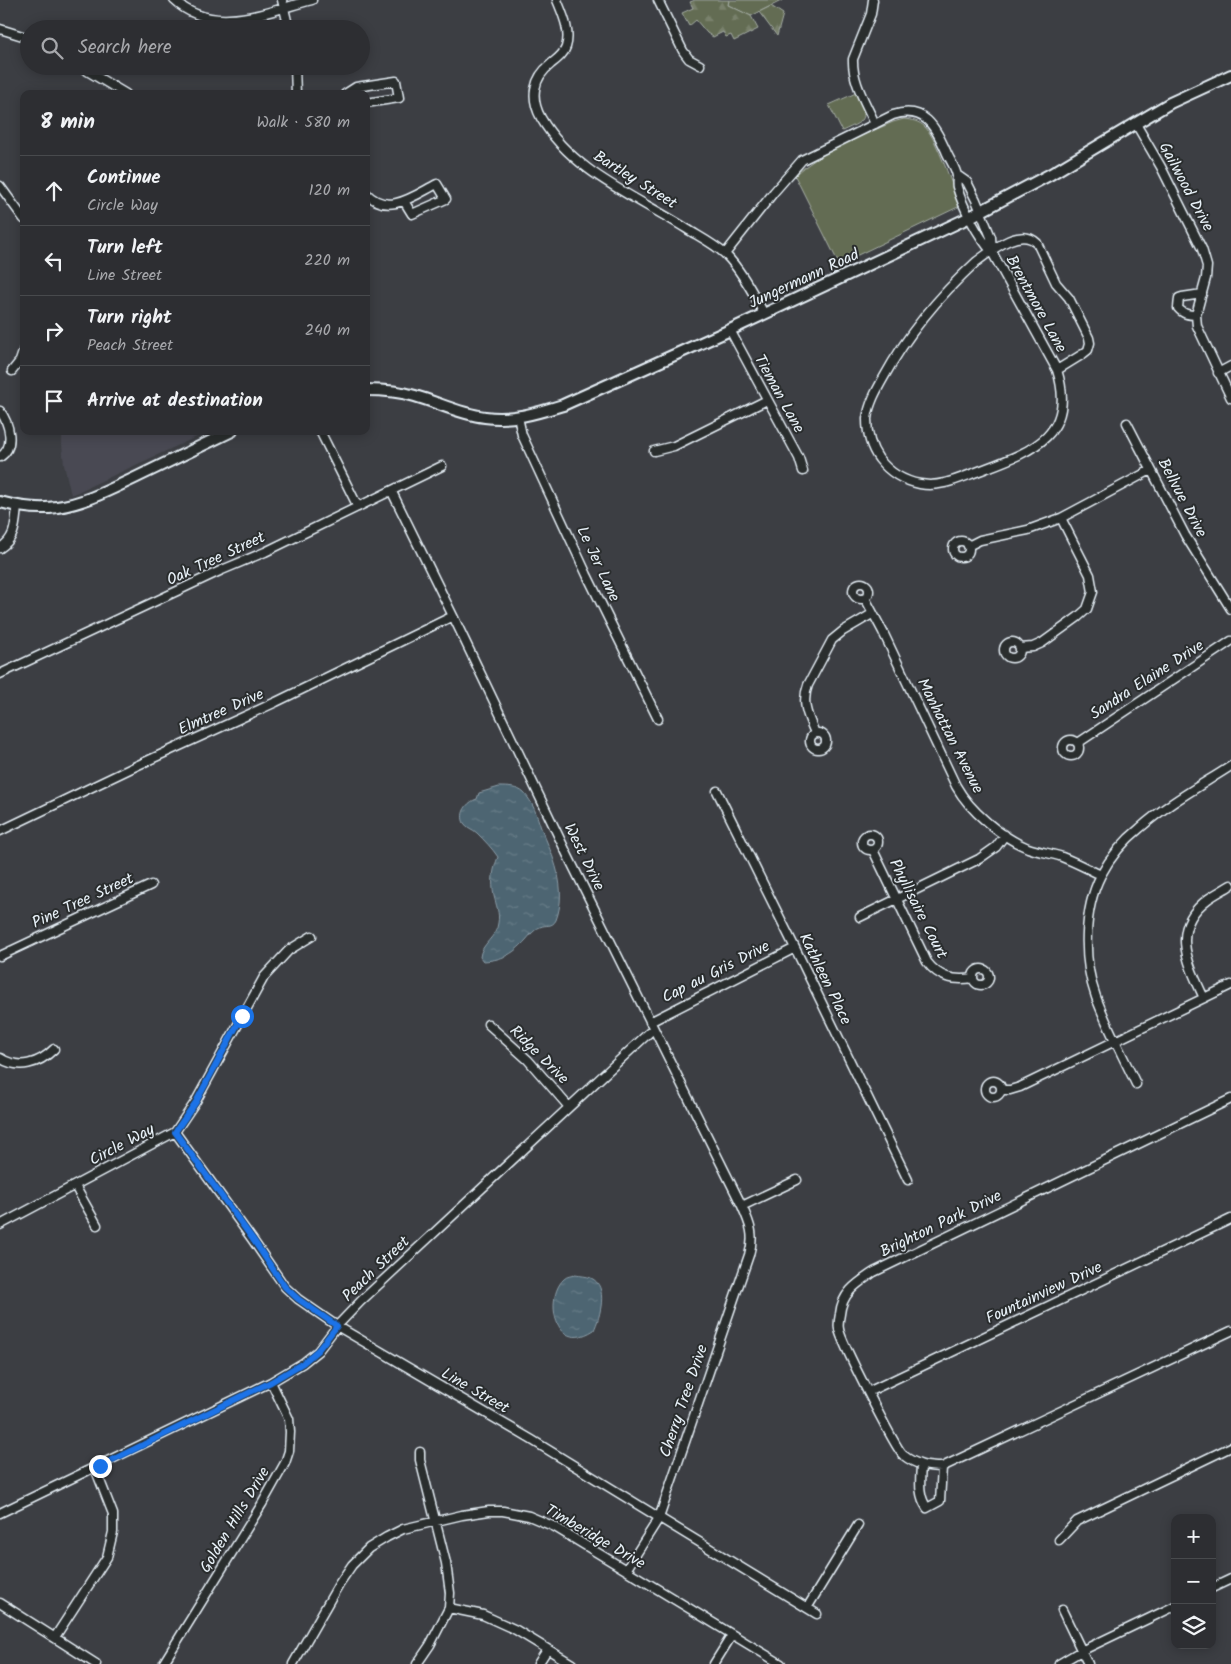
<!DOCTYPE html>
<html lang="en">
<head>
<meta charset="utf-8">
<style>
	body { margin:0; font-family:Kalam,sans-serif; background:#393a3e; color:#f1f3f6 }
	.controls { position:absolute; right:15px; bottom:15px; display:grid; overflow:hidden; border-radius:10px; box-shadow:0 2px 12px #0003 }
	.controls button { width:45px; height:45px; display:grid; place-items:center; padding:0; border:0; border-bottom:1px solid #484a4d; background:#2d2e32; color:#f1f3f6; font:25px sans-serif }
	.stop { position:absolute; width:15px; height:15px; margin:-11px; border:4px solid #1a73e8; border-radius:50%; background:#fff }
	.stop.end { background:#1a73e8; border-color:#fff; box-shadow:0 1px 5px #0008 }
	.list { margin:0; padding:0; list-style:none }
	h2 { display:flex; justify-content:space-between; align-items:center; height:65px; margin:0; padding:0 20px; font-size:21px }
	h2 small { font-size:16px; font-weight:400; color:#a7a8ac }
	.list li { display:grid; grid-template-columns:32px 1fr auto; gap:15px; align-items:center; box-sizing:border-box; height:70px; padding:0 20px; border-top:1px solid #484a4d }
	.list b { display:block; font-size:19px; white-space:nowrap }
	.list p { margin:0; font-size:16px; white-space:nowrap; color:#a7a8ac }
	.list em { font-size:16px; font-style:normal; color:#a7a8ac }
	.icon { flex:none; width:28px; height:28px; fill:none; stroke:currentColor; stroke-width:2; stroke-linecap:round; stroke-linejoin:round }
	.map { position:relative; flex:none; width:1231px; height:1664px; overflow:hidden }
	.search { position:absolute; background:#2d2e32; box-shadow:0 2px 12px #0003; left:20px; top:20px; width:350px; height:55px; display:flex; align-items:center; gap:12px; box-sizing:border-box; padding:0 18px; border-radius:28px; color:#a7a8ac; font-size:19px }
	.panel { position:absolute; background:#2d2e32; box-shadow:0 2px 12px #0003; left:20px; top:90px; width:350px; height:345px; border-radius:10px }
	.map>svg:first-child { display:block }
</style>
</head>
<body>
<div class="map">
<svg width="1231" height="1664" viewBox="0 0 1231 1664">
	<defs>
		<pattern id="forest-firs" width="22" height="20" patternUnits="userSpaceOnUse" patternTransform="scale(1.25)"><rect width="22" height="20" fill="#636c53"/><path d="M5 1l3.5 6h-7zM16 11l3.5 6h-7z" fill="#79816c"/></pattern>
		<pattern id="water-ripples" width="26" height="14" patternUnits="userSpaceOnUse" patternTransform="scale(1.25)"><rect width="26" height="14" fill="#4d6572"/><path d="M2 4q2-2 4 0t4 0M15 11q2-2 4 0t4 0" fill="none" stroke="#677c87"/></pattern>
	</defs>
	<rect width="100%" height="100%" fill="#3c3e43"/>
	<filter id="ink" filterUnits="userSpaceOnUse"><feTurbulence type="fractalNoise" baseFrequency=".02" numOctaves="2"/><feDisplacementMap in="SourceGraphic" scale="10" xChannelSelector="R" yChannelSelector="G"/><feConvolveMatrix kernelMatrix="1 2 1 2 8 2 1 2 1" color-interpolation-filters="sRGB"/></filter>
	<g filter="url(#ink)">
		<path fill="#494a52" d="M62,431H209L71,495L64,465L62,445Z"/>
		<path fill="#636c53" stroke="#a6aea6" d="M729,0H783L751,16L728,5Z
			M856,93C868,119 869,119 842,131L829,105Z
			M904,119C912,120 919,121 925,127C937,139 953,188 960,206L839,264L795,176C818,152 862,136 893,122Z"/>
		<path fill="url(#forest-firs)" stroke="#a6aea6" d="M695,0H729L728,5L751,16L758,29L734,41L731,35L726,37L723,32L713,37L707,33L696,20L689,26L682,13L693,8L690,2Z
			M771,6L783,14L777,36L759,12Z"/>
		<path fill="url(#water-ripples)" stroke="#8b9da8" d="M499,787C507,787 518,787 524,793C533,802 537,816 541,828C553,856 568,888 556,920C552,928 546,924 540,927C537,928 533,932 531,934C517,951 506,960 483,961L480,957C481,944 497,937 498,923C500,913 496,905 494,896C491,881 493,870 498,857C492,848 484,840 477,833C473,829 467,828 464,823C459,813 467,802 477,799L479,793Z
			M575,1275C581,1276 587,1276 591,1278C609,1286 600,1317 594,1330C554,1356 544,1297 564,1279C567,1276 571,1276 575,1275Z"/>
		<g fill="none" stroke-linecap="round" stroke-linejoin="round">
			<defs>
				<path id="minor" d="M174,0C213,37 268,11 312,0
					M282,0L289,29
					M557,0C563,15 571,32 566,47C564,54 557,59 551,64C533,78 530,98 541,118C572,172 637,197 687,229C700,237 714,244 725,254C741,270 754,294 764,314
					M658,0L683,51L689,59L700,65
					M873,0L871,14L853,59C852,82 866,103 875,124
					M0,29L29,38
					M79,66L126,94
					M295,66L296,94
					M345,94L356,87L396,81L399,98L366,103
					M1136,124L1161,167L1202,249L1207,266L1206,278L1196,315L1197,326L1231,398
					M957,175L967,182L976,200L991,237L992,252
					M0,186L24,219
					M366,193C388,217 415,195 437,184L446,199L412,214L404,201
					M725,254L774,192L802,160L893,115C925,105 935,127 946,151C949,159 956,168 957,176C957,180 956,184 957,187C963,208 978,236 992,252L1057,370C1078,437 1029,452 979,471C960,478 941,488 920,484C904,481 889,472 879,459C871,448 867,433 867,419C869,404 876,391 884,377C908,333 939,296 976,262C991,251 1020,226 1037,243L1056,283L1069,298L1089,338L1090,343L1088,350L1083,354L1057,370
					M1196,315C1188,315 1183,314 1178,308L1179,298L1182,297L1202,294
					M730,330L799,458L803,471
					M12,371L20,361L24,349
					M1218,373L1231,366
					M0,411C9,423 16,447 0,457
					M518,417L522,435L587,575L658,719
					M1127,423L1185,535L1231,609
					M320,431L358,507
					M654,451L674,446L767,400
					M392,492L453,616L568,856L742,1206C750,1224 755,1235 749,1255L659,1518L626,1570
					M953 549a8 8 0 1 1 16 0a8 8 0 1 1-16 0Z
					M968,546L980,540L1028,530L1061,518L1151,470
					M0,548C16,538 15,524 17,507
					M853 591a8 8 0 1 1 16 0a8 8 0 1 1-16 0Z
					M865,598L883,632L956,786C970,811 1001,837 1028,848C1039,852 1051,853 1062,857C1075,862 1088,869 1101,875
					M1004 650a8 8 0 1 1 16 0a8 8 0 1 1-16 0Z
					M1020,648L1033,647L1042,643L1078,617L1087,609L1093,592L1090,575L1061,518
					M0,674L222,570L265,552L442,466
					M810 741a8 8 0 1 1 16 0a8 8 0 1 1-16 0Z
					M815,733C808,717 801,703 808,685L832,640L843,631L872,614
					M1063 748a8 8 0 1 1 16 0a8 8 0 1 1-16 0Z
					M1078,743L1231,641
					M717,791L795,948L908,1180
					M0,831L136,766L276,702L453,616
					M862 842a8 8 0 1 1 16 0a8 8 0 1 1-16 0Z
					M873,850L927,962C939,978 954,981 973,978
					M860,917L979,859L996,847L1005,835
					M0,956L151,885
					M973 977a8 8 0 1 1 16 0a8 8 0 1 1-16 0Z
					M1204,998C1188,963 1169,928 1208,899C1215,894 1223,890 1231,885
					M650,1022L795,948
					M488,1024L528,1060L569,1107
					M0,1058C19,1070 39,1064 54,1049
					M985 1089a8 8 0 1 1 16 0a8 8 0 1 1-16 0Z
					M1136,1084C1123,1056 1107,1027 1096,997C1083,961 1083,910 1101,875C1110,858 1125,840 1140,828C1167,804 1200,786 1231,766
					M1001,1090H1010L1020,1087L1231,985
					M1231,1099L874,1272C858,1283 842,1292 840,1314C839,1319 838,1325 839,1329C840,1340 896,1449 903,1455C916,1465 927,1467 942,1467L1231,1331
					M175,1132L252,1239L285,1287L298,1299L337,1326L532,1440L817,1614
					M75,1186L97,1225
					M742,1206L797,1180
					M0,1225L175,1132L196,1101L264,977L289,950L312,936
					M868,1392L1231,1219
					M921,1466C920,1482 918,1495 927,1508L940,1501L942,1467
					M0,1513L271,1382L303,1363L318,1351L337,1326L361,1301L653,1029
					M1059,1540L1077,1521L1231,1447
					M1212,1588L1231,1579
					M0,1603L96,1664
					M449,1608L483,1615L516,1630L572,1664
					M807,1608L858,1525
					M1062,1610L1088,1664
					M55,1637L107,1557L113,1532V1514L95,1468
					M163,1664L262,1504L285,1463L289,1451L290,1432L289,1419L271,1382
					M293,1664L339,1584L352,1565L369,1548L387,1537L403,1529L462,1515L489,1511H503L529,1516L555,1527L781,1664
					M417,1664L430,1645L449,1608L450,1593L446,1563L420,1460V1452
					M538,1664L547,1650
					M714,1664L732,1635
					M1059,1664L1081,1651L1175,1606"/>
				<path id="major" d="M366,390C383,390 399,391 415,396C439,403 460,414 485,417C512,421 537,413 563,405L730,330L970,217L1051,174L1170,103L1231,75
					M0,502C19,507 38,510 57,507C86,503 113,488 139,476C170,461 201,446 232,431"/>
			</defs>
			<use href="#minor" stroke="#e8f1f8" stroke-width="11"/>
			<use href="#major" stroke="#e8f1f8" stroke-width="14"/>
			<use href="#minor" stroke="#2a2d2e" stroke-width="8"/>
			<use href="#major" stroke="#2a2d2e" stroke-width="10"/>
		</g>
	</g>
	<g fill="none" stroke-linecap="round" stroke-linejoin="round" filter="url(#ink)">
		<path stroke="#1a73e8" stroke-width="6" d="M100,1466L271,1382L303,1363L318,1350L337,1326L298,1299L285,1287L252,1238L175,1132L196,1102L242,1016"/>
	</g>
	<g text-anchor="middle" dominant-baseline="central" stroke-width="4" stroke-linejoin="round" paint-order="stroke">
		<g font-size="16" fill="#e8f1f8" stroke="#2a2d2e">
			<text transform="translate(635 180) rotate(32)">Bartley Street</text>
			<text transform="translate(1186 187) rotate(62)">Gailwood Drive</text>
			<text transform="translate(804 279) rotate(-25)">Jungermann Road</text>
			<text transform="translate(1036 304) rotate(61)">Brentmore Lane</text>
			<text transform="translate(779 394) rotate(61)">Tieman Lane</text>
			<text transform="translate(1182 498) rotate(62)">Bellvue Drive</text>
			<text transform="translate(216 559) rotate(-25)">Oak Tree Street</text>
			<text transform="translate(598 564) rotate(65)">Le Jer Lane</text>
			<text transform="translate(1147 680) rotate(-33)">Sandra Elaine Drive</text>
			<text transform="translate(221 712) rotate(-24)">Elmtree Drive</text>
			<text transform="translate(950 736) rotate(63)">Manhattan Avenue</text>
			<text transform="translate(584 857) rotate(64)">West Drive</text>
			<text transform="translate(83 901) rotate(-25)">Pine Tree Street</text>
			<text transform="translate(918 909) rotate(63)">Phyllisaire Court</text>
			<text transform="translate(716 972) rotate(-27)">Cap au Gris Drive</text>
			<text transform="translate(825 979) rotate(64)">Kathleen Place</text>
			<text transform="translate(539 1055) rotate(45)">Ridge Drive</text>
			<text transform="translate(122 1145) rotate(-28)">Circle Way</text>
			<text transform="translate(941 1224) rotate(-26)">Brighton Park Drive</text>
			<text transform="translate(376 1269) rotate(-44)">Peach Street</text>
			<text transform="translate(1044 1293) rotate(-25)">Fountainview Drive</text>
			<text transform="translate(475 1391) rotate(30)">Line Street</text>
			<text transform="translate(684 1401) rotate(-71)">Cherry Tree Drive</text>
			<text transform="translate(235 1520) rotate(-59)">Golden Hills Drive</text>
			<text transform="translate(595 1537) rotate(30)">Timberidge Drive</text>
		</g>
	</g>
</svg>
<div class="controls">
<button>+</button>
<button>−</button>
<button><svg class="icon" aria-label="layers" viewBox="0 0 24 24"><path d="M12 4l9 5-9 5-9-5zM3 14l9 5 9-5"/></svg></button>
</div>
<div class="stop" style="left:242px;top:1016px"></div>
<div class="stop end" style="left:100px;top:1466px"></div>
<div class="search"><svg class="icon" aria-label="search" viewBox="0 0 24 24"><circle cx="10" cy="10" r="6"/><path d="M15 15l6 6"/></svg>Search here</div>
<section class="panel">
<h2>8 min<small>Walk · 580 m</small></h2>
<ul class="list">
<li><svg class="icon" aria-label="ahead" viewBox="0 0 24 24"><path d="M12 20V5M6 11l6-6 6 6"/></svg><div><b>Continue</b><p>Circle Way</p></div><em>120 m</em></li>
<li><svg class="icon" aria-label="left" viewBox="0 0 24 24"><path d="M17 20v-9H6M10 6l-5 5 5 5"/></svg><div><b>Turn left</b><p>Line Street</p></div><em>220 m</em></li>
<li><svg class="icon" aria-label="right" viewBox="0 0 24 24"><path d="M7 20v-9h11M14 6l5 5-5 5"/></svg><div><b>Turn right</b><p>Peach Street</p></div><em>240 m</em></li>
<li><svg class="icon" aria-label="arrive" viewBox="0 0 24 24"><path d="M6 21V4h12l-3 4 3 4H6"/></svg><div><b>Arrive at destination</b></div></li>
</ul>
</section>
</div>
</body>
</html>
